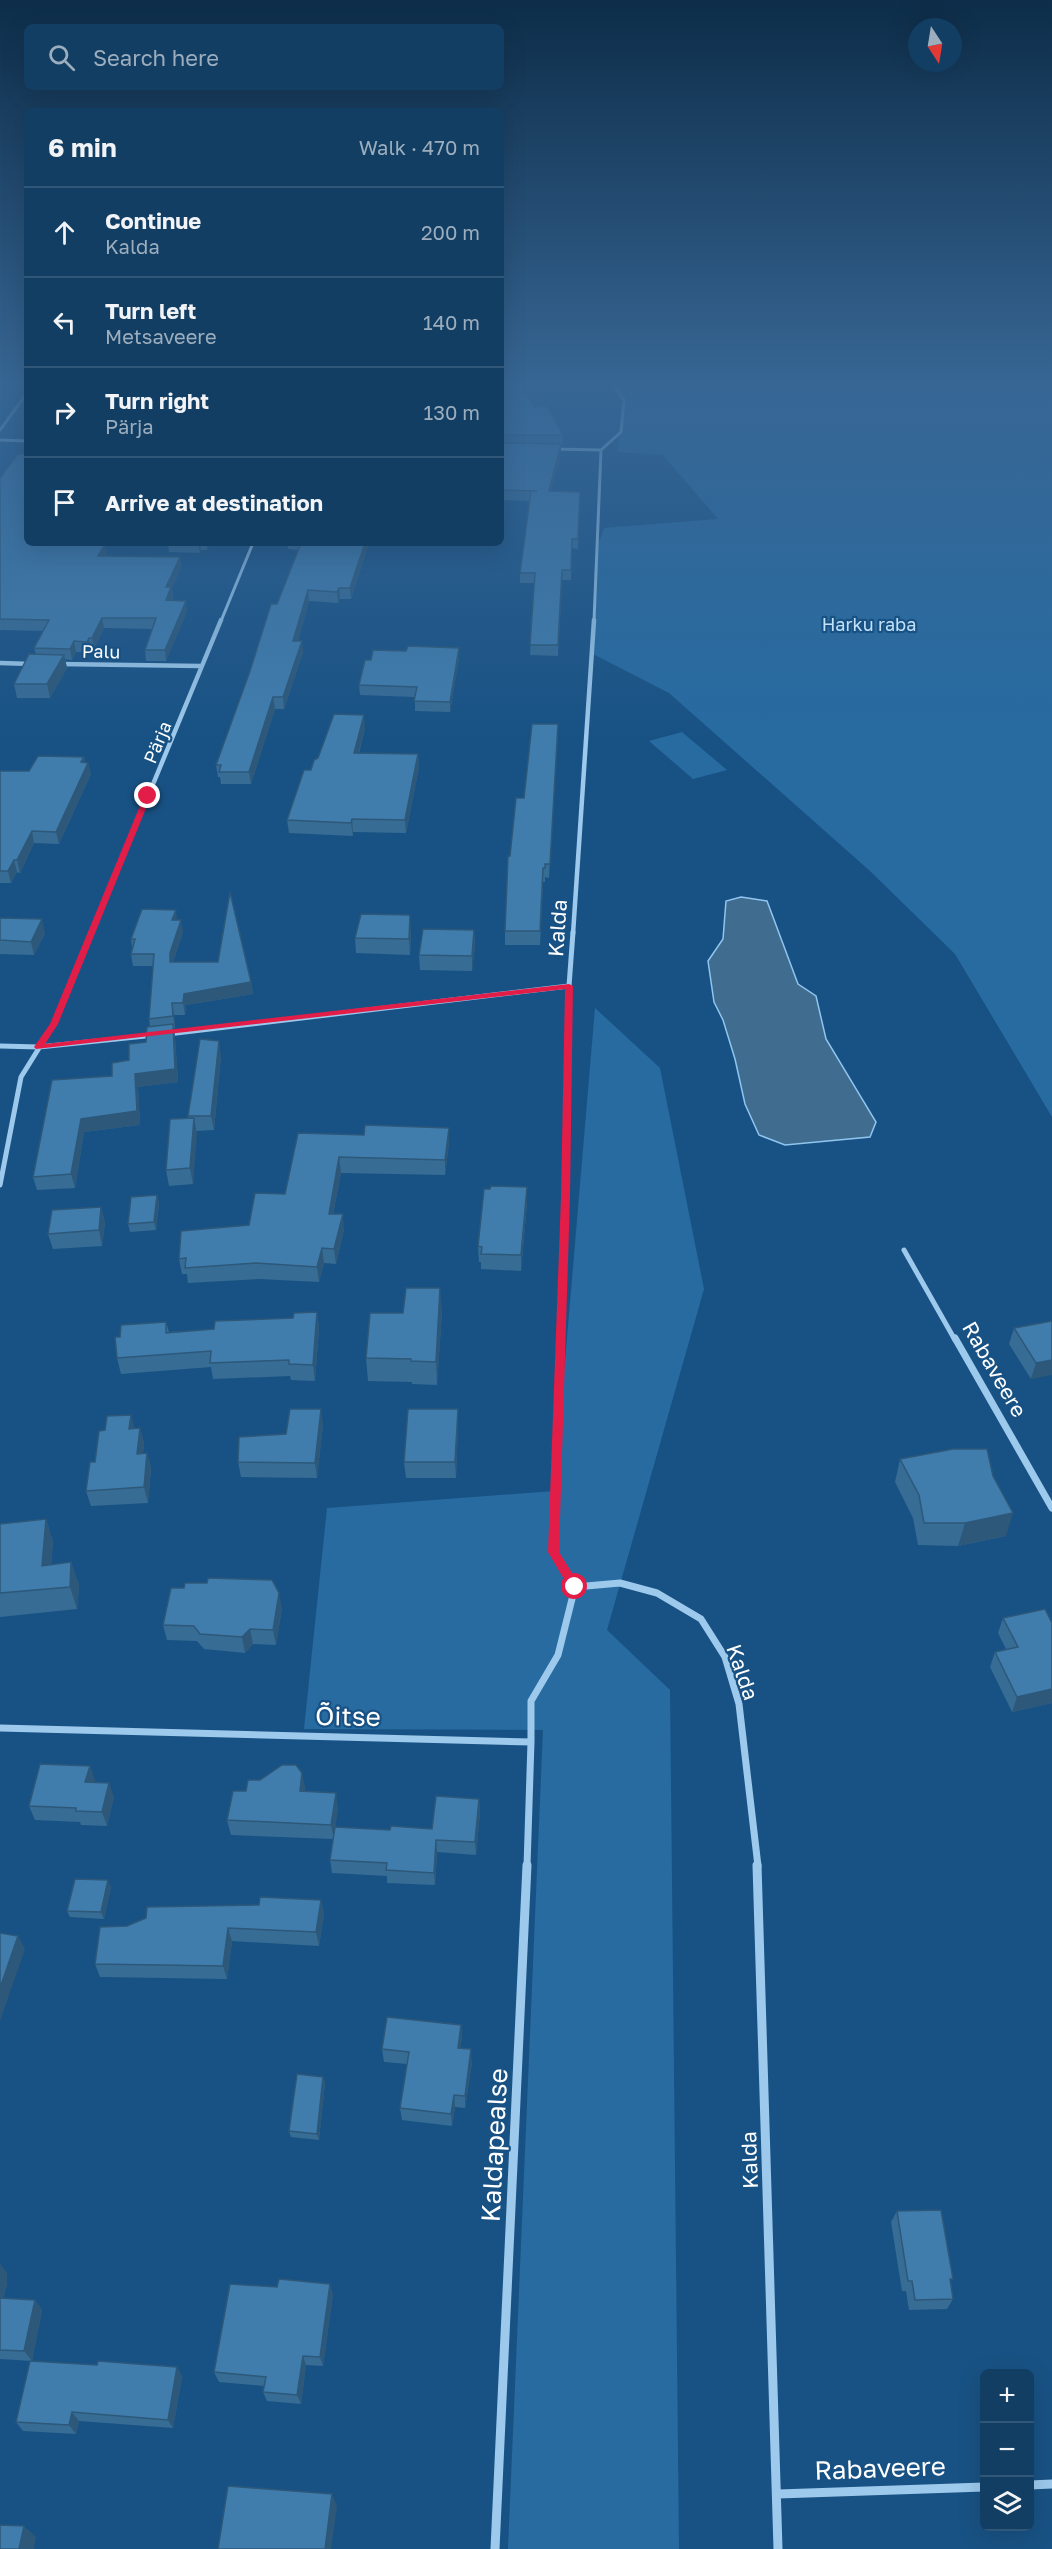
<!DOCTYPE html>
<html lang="en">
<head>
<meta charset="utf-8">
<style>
	body { margin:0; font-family:"Golos Text",sans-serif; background:#1b4569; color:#f1f3f6 }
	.controls { position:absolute; right:18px; bottom:18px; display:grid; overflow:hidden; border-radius:9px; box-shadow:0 6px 24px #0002 }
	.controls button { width:54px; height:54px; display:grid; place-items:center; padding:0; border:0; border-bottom:2px solid #315778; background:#123e63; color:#f1f3f6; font:30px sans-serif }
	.compass { position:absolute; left:908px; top:18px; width:54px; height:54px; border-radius:50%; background:#123e63; box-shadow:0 6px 24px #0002; rotate:168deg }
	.stop { position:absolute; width:18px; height:18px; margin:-14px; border:4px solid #e11d48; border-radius:50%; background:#fff }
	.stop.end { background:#e11d48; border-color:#fff; box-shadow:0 2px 6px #0008 }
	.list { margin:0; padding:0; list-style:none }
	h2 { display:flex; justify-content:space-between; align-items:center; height:78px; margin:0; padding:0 24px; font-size:26px }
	h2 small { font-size:20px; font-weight:400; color:#9caebe }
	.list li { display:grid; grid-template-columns:39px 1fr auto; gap:18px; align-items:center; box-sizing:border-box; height:90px; padding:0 24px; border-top:2px solid #315778 }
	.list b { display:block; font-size:22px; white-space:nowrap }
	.list p { margin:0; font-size:20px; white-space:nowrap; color:#9caebe }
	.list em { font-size:20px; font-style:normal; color:#9caebe }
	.icon { flex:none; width:33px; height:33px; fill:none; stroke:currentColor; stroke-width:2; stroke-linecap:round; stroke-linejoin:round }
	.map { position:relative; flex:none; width:1052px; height:2549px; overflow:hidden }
	.search { position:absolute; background:#123e63; box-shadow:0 6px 24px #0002; left:24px; top:24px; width:480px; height:66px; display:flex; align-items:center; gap:15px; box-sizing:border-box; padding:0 21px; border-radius:9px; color:#9caebe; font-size:22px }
	.panel { position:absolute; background:#123e63; box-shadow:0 6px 24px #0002; left:24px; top:108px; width:480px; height:438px; border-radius:9px }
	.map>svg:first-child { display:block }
</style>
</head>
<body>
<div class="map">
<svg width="1052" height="2549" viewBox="0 0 1052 2549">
	<rect width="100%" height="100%" fill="#185284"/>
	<path fill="#276ba1" d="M610,380H1052V1117L955,954L870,871L669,693L593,654L597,547L604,528L718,519L663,455L618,452L624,400Z
		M682,732L727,770L693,779L649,741Z
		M595,1008L660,1068L704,1289L607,1630L670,1690L679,2549H508L543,1730L304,1729L327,1508L554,1491Z"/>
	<path fill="#406c90" stroke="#8fc6ef" stroke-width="1.5" d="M741,897L767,901L798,984L816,996L826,1039L876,1122L870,1137L785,1145L759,1135L745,1104L735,1059L723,1020L714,1002L708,961L723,939L726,901Z"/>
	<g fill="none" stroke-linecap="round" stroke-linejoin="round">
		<path stroke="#9dc9ec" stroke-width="3" d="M0,430L27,393
			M0,440L27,441
			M553,449L601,450
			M601,450L621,432L624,400L610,380
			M221,621L253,543
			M594,621L601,450"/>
		<path stroke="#9dc9ec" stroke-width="4.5" d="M0,663L32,664
			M58,664L201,666
			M91,934L221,620
			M573,934L594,620"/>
		<path stroke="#9dc9ec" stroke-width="5" d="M168,1034L569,986
			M0,1046L39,1047L155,1035
			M0,1185L21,1077L54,1024L92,932
			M904,1250L955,1340
			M561,1340L569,986L573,932"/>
		<path stroke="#9dc9ec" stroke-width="7" d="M561,1338L554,1552L575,1587L620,1583L657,1593L701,1619L725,1657L739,1704L758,1866
			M955,1338L1052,1508
			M0,1728L531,1742V1701L558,1655L575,1587
			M527,1866L531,1742"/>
		<path stroke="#9dc9ec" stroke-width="9" d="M757,1865L778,2549
			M1030,2485L1052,2484
			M778,2494L984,2487
			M495,2549L527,1865"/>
	</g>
	<path fill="#376c95" d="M501,380L534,407L563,435V444H561V453L551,491L580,492L578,549L572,548L571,580H562L558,656L530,655L534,583H520V573L530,501L501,500Z
		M0,478L27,543L107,554L106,556L180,557L181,568L172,588L173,597L172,600L187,611L166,661H146L145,650L152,629L104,628L94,649H91L89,652H76L72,660L65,659L67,668L50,698H17L14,684L36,654L34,648L44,631L1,630L0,631Z
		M168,543H210L207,550H201L200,553L169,552Z
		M287,543H369L351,599H340L338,603L309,601L298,641L303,652L284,709H275L251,784H221L220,777H218L216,765L298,550L288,549Z
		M459,648V658L450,712L415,711V697L360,695L359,685L371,660L406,651Z
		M558,724L549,878L545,877V882H543L540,945H505V931L510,856L524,798Z
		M365,728L359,753L418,754L419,767L406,833L353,832V836L289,833L287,820L318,758Z
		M84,757L85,763H88L91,774L59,844L34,843L20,873L17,872L11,883H0V771H29Z
		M0,918L45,933L34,955L0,954Z
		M177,920L183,932L173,962L251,982L253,994L186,1005L185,1015H174L175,1028H174L175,1038L178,1082L138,1087L140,1125L84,1132L75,1188L37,1190L33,1177L112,1076L129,1060L146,1042L150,1027L149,1019L153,966H133L131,954L132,948L131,939Z
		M411,930L410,955L356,953L355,938Z
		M474,930L475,946L472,971L420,970L419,955Z
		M221,1056L214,1130L196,1131L193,1184L169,1186L166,1170L188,1118V1116Z
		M449,1128V1143L445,1175L341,1173L333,1214L344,1230L336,1264L324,1263L319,1282L259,1279L188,1283L187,1274H182L179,1259L249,1225L285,1194L364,1135Z
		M157,1195L159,1203L156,1230L130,1232L128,1224Z
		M527,1203L521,1271L481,1269V1262H479L478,1246Z
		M101,1207L105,1223L102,1246L53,1249L48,1234Z
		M442,1311L437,1385L412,1384V1382L368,1381L366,1358Z
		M317,1312L319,1328L315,1381L291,1380L290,1376L213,1379L211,1367L121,1374L117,1358L120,1337L166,1322L169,1332L214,1329L293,1318Z
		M1052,1321L1031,1379L1009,1344L1014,1328Z
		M458,1409V1425L456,1478H406L404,1462Z
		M323,1424L317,1478L241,1477L238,1462L286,1434Z
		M135,1428H140L144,1444L143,1453H147L151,1468L148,1503L91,1506L86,1491L95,1462Z
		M900,1459L1006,1536L958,1546L918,1545L913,1518L895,1482Z
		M46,1519L53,1542L51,1565L71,1562L79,1585L77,1609L0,1617V1524Z
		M282,1608L276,1645L253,1644L245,1653L204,1649L197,1641L167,1640L163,1625Z
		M1003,1618L1052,1623V1703L1012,1712L990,1667L995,1652L1006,1649L998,1633Z
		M95,1780L94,1782L114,1797L107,1826L81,1825L80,1822L35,1820L29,1806Z
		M305,1787L304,1792L338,1807L335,1827L390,1830L432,1829L479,1799L480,1812L476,1855L437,1852L435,1885L387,1883V1876L332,1873L330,1860L333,1839L231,1835L227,1820L246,1791Z
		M111,1887L104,1919L70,1917L67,1911Z
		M321,1900L324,1914L319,1946L232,1941L227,1979L100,1977L95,1964L127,1926L259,1905Z
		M461,2025L462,2038L460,2048L472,2062L465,2108L455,2107L452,2126L402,2120L400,2108L407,2064L384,2062L382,2049Z
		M323,2077L325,2083L319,2140L291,2137L289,2131Z
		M897,2211L951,2283L953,2299L947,2309L909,2310L906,2291H902L891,2222Z
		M0,2264L7,2273V2284L3,2298L35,2300L42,2310L32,2361L0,2359Z
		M333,2294L323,2366L306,2365L301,2404L267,2401L263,2392L264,2386L219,2382L214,2372Z
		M97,2365L177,2367L182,2377L173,2428L79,2421L76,2434L23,2431L16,2422Z"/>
	<path fill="#2d5879" d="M561,444V453L548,501L549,491Z
		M198,543H200L201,550L200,553Z
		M206,543H210L207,550Z
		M365,543H369L351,599L350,588Z
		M105,544L107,554L100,566L98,556Z
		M180,557L181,568L172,588L173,597L168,611L166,587Z
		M339,588L340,599L338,603L337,592Z
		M308,590L309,601L295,652L293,641Z
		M186,601L187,611L166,661L165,650Z
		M102,618L104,628L94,649L92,638Z
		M89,638L91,649L89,652L87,642Z
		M74,641L76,652L72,660L70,649Z
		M302,641L303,652L284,709L283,697Z
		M459,648V658L450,712V702Z
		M64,655L67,668L50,698L47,684Z
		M273,697L275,709L251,784L249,772Z
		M364,715L365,728L355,766L354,753Z
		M558,724V737L549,878L550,864Z
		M418,754L419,767L406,833L405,820Z
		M84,757L86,767L88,763L91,774L59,844L56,832Z
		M352,819L353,832V836L351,823Z
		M32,831L34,843L20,873L17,860Z
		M14,860L17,872L11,883L8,871Z
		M176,910L177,922L172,920Z
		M410,915L411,930L410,955L409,939Z
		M42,919L45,933L34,955L31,942Z
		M181,920L183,932L172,965L170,962V953Z
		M474,930L475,946L472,971V956Z
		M251,982L253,994L186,1005L185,1015L183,1003L184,994Z
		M172,1003L174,1015L175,1028L173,1016Z
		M173,1024L175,1038L178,1082L138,1087L140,1125L84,1132L75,1188L71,1174L81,1119L135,1074Z
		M219,1041L221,1056L214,1130L211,1116Z
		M194,1118L197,1134L193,1184L190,1168Z
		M449,1128V1143L445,1175V1160Z
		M339,1157L341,1173L330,1229L329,1214Z
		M527,1187V1203L521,1271V1255Z
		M157,1195L159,1203L156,1230L154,1222Z
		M101,1207L105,1223L102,1246L99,1230Z
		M343,1214L344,1230L336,1264L334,1249Z
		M322,1248L324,1263L319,1282L317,1267Z
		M440,1288L442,1311L437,1385L436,1362Z
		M317,1312L319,1328L315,1381L313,1365Z
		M1052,1360V1375L1031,1379L1036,1363Z
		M321,1409L323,1424L317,1478L315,1463Z
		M458,1409V1425L456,1478L455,1462Z
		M131,1415L135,1430L129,1429Z
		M140,1428L144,1444L141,1469L137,1454Z
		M147,1453L151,1468L148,1503L144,1487Z
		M1013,1513L1006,1536L958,1546L965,1523Z
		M46,1519L53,1542L49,1589L42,1566Z
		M71,1562L79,1585L77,1609L70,1587Z
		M279,1593L282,1608L276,1645L273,1630Z
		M250,1629L253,1644L245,1653L242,1637Z
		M1052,1689V1703L1012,1712L1017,1697Z
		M90,1766L95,1780L91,1796L85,1782Z
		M302,1773L305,1787L302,1806L300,1791Z
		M109,1783L114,1797L107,1826L102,1812Z
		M336,1793L338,1807L334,1839L331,1825Z
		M479,1799L480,1812L476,1855L475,1842Z
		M436,1840L437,1852L435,1885L434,1873Z
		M108,1880L111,1887L104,1919L101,1912Z
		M321,1900L324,1914L319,1946L316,1932Z
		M228,1928L232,1941L227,1979L223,1966Z
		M18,1936L25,1949L0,2021V1988Z
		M461,2025L462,2038L459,2060L458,2048Z
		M471,2049L472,2062L465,2108V2096Z
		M323,2077L325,2083L319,2140L317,2134Z
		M454,2095L455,2107L452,2126L451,2114Z
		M0,2264L7,2273V2284L1,2308L0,2307Z
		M330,2284L333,2294L323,2366L320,2357Z
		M35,2300L42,2310L32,2361L24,2351Z
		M303,2356L306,2365L301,2404L297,2395Z
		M177,2367L182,2377L173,2428L168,2420Z
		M72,2412L79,2421L76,2434L69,2425Z
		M332,2494L337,2506L331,2549H325Z
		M24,2526L36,2537L34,2549H19Z"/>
	<path fill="#407dad" stroke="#2d5879" stroke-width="1.5" d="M501,380H518L534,407L547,406L563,435H501Z
		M501,443L561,444L549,491L580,492L578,539H572L571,570H562L558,645H530L535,573H520L531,491H537L501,490Z
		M18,454H27V543L105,544L98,556L180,557L166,587H171L166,600L186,601L165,650H145L156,618H102L92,638H89L87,642L74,641L70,649L34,648L49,620L0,619V478Z
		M301,543H365L350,588H339L337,592L308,590L293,641H302L283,697H273L249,772H219L221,765H216L250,671L271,604H277Z
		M408,646L459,648L450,702L414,701L417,687L359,685L365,660H371L373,650L406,651Z
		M29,654L64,655L47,684H14Z
		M334,714L364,715L354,753L418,754L405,820L352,819L351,823L287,820L304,770H311L314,760L318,758Z
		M532,724H558L550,864H545V868H543L540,931H505L508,856H510L516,798H524Z
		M38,756L84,757L81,762L88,763L56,832L32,831L17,860H14L8,871H0V771H29Z
		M230,892L251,982L184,994L183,1003H172L173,1016L149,1019L154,954H131L135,939H131L142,909L176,910L172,920H181L170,953V962H218Z
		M361,914L410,915L409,939L355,938Z
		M0,918L42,919L31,942L0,940Z
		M423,929L474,930L472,956L419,955Z
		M173,1024L175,1069L135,1074L137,1111L81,1119L71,1174L33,1177L52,1080L112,1076V1063L129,1060V1044L146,1042L147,1027Z
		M200,1039L219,1041L211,1116H188Z
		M194,1118L190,1168L166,1170L170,1119Z
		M365,1125L449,1128L445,1160L339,1157L329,1214H343L334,1249L322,1248L317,1267L256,1263L185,1268L186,1258L179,1259L181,1231L249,1225L255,1193L285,1194L298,1133L364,1135Z
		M491,1186L527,1187L521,1255L481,1254L482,1247L478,1246L484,1189H490Z
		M157,1195L154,1222L128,1224L131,1197Z
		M101,1207L99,1230L48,1234L52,1210Z
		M406,1288H440L436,1362L411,1361V1359L366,1358L370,1313H403Z
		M317,1312L313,1365L289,1364V1360L210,1363L211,1351L117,1358L115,1337H120L121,1325L166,1322V1333L214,1329L215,1321L293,1318L294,1313Z
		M1052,1321V1360L1036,1363L1014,1328Z
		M290,1409H321L315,1463L238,1462L239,1437L286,1434Z
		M408,1409H458L455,1462H404Z
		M131,1415L129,1429L140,1428L137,1454L147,1453L144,1487L86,1491L90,1462H95L99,1431L105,1430L107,1416Z
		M953,1449H987L993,1476L1013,1513L965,1523H924L919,1495L900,1459Z
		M46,1519L42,1566L71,1562L70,1587L0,1593V1524Z
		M208,1578L272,1580L279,1593L273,1630L250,1629L242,1637L200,1634L194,1626L163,1625L171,1588H184L185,1583H207Z
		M1045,1609L1052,1623V1689L1017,1697L995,1652L1018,1647L1003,1618Z
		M40,1764L90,1766L85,1782L109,1783L102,1812L76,1811V1808L29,1806Z
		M282,1765H296L302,1773L300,1791L336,1793L331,1825L227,1820L233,1791H246L248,1780H260Z
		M436,1796L479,1799L475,1842L436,1840L434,1873L386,1870L387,1863L330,1860L335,1827L390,1830L391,1826L432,1829Z
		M75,1879L108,1880L101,1912L67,1911Z
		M260,1897L321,1900L316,1932L228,1928L223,1966L95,1964L100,1927L127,1926L146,1918L147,1907L259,1905Z
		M0,1933L18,1936L0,1988Z
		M387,2017L461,2025L458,2048L471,2049L465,2096L454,2095L451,2114L400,2108L409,2052L382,2049Z
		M297,2074L323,2077L317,2134L289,2131Z
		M941,2210L953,2279H950L953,2299L915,2300L912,2281H908L897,2211Z
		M279,2279L330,2284L320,2357L303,2356L297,2395L263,2392L266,2377L214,2372L230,2284L277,2287Z
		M0,2298L35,2300L24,2351L0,2350Z
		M30,2361L97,2365L98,2361L177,2367L168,2420L72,2412L69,2425L16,2422Z
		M228,2486L332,2494L325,2549H218Z
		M0,2525L24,2526L19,2549H0Z"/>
	<linearGradient id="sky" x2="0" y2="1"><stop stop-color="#0d2d49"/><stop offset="0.52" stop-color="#376694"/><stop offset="1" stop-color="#376694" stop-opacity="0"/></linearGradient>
	<rect width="1052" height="737" fill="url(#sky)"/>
	<path fill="#e11d48" d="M148,794L151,796L58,1024L45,1044L569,984L573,986L570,1196L559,1552L579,1584V1591H571L548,1552L561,1196L565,989L36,1049L34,1047L50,1024L144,796Z"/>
	<g text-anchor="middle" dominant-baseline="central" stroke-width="4.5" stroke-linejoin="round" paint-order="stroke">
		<g font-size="18" fill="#c2e1f9" stroke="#185284">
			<text x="869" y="624">Harku raba</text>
		</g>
		<g font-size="18" fill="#fff" stroke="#185284">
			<text transform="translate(101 651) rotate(1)">Palu</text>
			<text transform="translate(157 742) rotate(-67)">Pärja</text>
		</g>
		<g font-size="21" fill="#fff" stroke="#185284">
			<text transform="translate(557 928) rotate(-86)">Kalda</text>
			<text transform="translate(995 1369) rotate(60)">Rabaveere</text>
			<text transform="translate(743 1672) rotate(71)">Kalda</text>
			<text transform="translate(749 2160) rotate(-92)">Kalda</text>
		</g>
		<g font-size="26" fill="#fff" stroke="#185284">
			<text transform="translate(348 1716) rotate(1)">Õitse</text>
			<text transform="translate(494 2145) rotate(-87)">Kaldapealse</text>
			<text transform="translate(880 2468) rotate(-2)">Rabaveere</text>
		</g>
	</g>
</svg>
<div class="controls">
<button>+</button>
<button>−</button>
<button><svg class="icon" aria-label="layers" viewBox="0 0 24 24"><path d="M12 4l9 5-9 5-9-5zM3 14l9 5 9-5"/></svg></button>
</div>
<svg class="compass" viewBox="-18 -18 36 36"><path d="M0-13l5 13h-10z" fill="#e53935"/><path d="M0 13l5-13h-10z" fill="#9caebe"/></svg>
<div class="stop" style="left:575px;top:1587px"></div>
<div class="stop end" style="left:148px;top:796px"></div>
<div class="search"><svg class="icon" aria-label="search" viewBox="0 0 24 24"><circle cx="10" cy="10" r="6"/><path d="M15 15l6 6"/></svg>Search here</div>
<section class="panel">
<h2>6 min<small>Walk · 470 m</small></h2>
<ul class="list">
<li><svg class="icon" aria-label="ahead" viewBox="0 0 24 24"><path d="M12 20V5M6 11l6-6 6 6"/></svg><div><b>Continue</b><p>Kalda</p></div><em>200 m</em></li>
<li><svg class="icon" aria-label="left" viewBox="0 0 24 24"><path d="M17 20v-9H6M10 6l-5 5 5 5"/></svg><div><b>Turn left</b><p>Metsaveere</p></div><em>140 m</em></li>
<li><svg class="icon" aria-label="right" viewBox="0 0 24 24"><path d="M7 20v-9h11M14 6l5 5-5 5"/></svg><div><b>Turn right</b><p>Pärja</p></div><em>130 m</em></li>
<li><svg class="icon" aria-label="arrive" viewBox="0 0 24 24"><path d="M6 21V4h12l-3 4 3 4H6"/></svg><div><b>Arrive at destination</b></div></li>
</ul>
</section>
</div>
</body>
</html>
